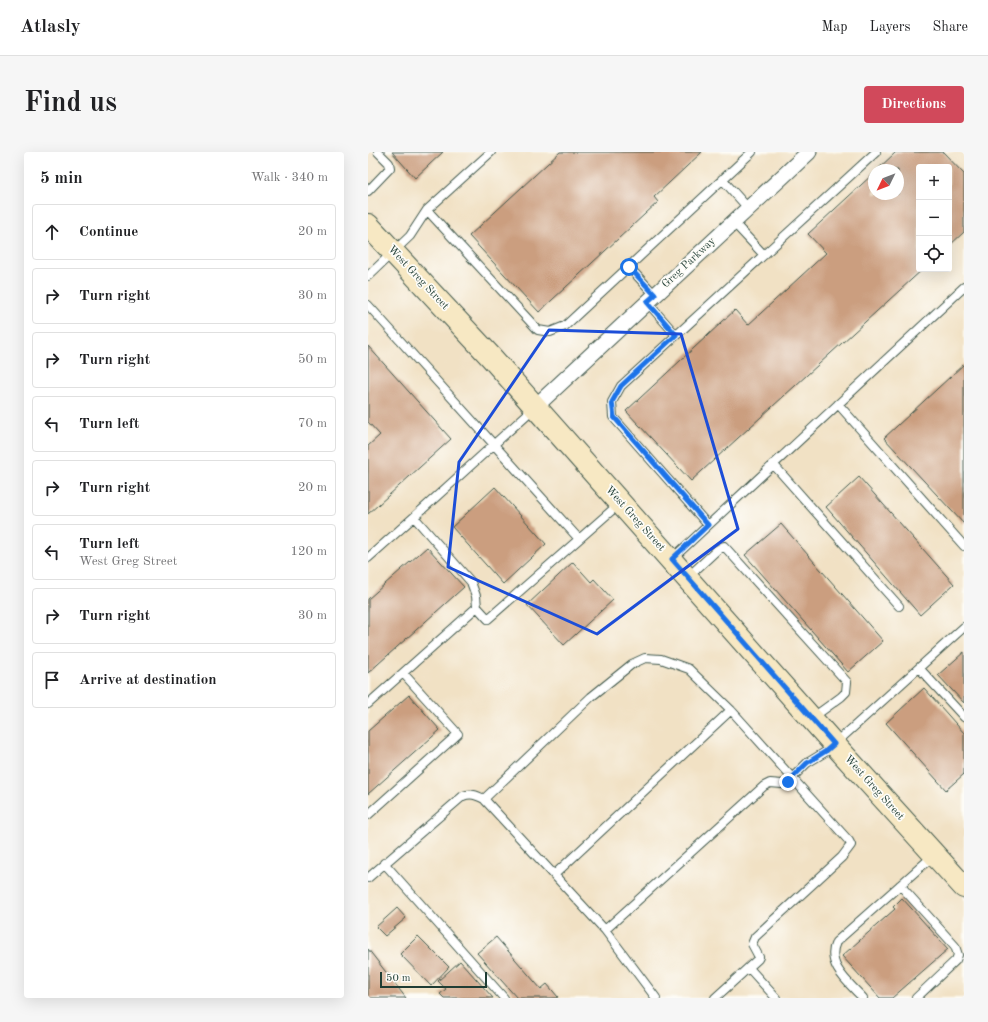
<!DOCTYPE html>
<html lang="en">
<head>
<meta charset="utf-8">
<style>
	body { margin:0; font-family:"Old Standard TT",serif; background:#f6f6f6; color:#202124 }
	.controls { position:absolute; right:12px; top:12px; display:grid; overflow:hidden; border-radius:4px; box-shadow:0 4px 16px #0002 }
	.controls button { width:36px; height:36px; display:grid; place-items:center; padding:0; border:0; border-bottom:1px solid #e0e0e0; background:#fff; color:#202124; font:20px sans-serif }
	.compass { position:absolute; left:500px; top:12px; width:36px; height:36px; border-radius:50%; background:#fff; box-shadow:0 4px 16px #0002; rotate:227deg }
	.scale { position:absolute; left:12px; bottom:10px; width:107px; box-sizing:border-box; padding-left:4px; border:2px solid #1f3d34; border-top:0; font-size:11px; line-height:14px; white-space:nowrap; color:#1f3d34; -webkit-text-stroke:3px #fdfcf7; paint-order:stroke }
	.stop { position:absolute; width:12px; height:12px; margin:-9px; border:3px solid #1a73e8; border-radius:50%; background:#fff }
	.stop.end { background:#1a73e8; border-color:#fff; box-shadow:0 1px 4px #0008 }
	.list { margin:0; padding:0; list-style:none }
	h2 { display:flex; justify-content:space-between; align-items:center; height:52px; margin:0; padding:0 16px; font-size:17px }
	h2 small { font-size:13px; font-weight:400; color:#757577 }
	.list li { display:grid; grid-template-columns:26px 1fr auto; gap:12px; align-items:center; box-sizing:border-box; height:56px; margin:0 8px 8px; padding:0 8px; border:1px solid #e0e0e0; border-radius:4px }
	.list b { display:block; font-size:15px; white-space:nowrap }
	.list p { margin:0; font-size:13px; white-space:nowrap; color:#757577 }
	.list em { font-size:13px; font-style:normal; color:#757577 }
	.icon { flex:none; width:22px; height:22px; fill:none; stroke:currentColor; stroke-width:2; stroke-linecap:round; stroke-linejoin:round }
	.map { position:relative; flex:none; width:596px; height:846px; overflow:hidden; border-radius:4px }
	header { display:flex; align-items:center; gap:24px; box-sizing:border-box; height:56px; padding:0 20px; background:#fff; border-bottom:1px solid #e0e0e0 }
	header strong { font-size:19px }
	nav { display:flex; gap:22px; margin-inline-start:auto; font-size:14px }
	.intro { display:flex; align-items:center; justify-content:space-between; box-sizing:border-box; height:96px; padding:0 24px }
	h1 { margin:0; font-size:28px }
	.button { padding:10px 18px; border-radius:4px; background:#d1495b; color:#fff; font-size:14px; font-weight:700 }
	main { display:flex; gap:24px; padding:0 24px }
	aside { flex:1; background:#fff; border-radius:4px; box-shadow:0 4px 16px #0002 }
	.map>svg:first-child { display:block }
</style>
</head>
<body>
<header>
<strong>Atlasly</strong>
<nav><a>Map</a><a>Layers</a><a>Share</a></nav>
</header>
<div class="intro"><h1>Find us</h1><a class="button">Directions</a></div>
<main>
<aside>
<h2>5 min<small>Walk · 340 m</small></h2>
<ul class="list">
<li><svg class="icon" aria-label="ahead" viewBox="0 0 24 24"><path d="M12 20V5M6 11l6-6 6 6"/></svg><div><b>Continue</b></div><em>20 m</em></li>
<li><svg class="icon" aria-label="right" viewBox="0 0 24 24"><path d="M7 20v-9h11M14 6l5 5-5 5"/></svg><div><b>Turn right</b></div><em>30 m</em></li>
<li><svg class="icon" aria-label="right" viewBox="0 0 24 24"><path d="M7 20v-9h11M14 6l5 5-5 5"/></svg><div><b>Turn right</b></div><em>50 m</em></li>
<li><svg class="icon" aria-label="left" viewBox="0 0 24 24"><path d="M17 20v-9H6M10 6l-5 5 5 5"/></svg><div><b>Turn left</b></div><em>70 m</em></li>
<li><svg class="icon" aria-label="right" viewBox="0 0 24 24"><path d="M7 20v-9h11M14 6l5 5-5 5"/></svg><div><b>Turn right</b></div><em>20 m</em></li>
<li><svg class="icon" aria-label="left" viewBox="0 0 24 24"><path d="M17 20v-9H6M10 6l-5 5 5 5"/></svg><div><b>Turn left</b><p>West Greg Street</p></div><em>120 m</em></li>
<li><svg class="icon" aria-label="right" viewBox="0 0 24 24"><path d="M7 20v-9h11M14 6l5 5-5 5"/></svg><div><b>Turn right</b></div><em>30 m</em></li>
<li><svg class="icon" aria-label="arrive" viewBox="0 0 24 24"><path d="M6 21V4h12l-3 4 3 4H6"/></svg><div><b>Arrive at destination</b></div></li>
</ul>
</aside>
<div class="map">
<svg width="596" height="846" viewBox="0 0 596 846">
	<rect width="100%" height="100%" fill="#fdfcf7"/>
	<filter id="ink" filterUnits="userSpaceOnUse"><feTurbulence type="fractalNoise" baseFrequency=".025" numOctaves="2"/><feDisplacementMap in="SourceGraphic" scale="8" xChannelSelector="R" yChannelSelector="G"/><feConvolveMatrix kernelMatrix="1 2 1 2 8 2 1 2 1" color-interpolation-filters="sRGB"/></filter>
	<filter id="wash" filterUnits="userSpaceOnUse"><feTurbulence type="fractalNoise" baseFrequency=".012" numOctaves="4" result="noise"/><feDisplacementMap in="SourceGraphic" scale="16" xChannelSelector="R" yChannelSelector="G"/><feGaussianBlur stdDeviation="0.9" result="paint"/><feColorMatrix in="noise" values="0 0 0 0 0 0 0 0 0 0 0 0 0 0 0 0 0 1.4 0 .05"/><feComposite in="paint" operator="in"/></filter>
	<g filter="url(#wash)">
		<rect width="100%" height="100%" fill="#f1e1c4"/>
		<g id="blocks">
			<path fill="#cb9e7f" d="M24,0H75L47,26Z
				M192,0H334L286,45L290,50L171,160L101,84Z
				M528,0H575L596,22V80L581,94V15H551V117H555L323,329L258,259L367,158L380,173L458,101L440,82L506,21V42H530V18H509Z
				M0,194L83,287L0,362V294L12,283L0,270Z
				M596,212V372L516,286Z
				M491,325L586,432L552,463L458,355Z
				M127,335L178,392L135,432L84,375Z
				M413,372L515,489L480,520L377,403Z
				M59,395L96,435L0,521V447Z
				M205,410L223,430L226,427L245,448L196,493L159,453Z
				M596,500V551L570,523Z
				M556,536L596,581V622L578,638L518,571Z
				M41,543L72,578L0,642V579Z
				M534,746L580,797L524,846H512L474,804L527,757L525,755Z
				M29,756L38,766L17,784L8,775Z
				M50,784L81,815L63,834L32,802Z
				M128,785L173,837L179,832L190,845L188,846H149L109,801Z
				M0,797L38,846H0Z
				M92,809L125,846H76L72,842L78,837L70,829Z"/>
		</g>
	</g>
	<g filter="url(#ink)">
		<use href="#blocks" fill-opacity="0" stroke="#3e564a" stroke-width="1"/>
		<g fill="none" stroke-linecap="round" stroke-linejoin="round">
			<defs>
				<path id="lane" d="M354,27L380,56
					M0,39L22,16L21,11L10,0
					M59,58L170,178L182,180L197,174L384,0
					M365,70L396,103
					M261,115L287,143
					M0,124L42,84L59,58L123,0
					M279,150L308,183
					M0,153L211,387
					M470,252L596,394
					M405,312L531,454
					M340,373L245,265L244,250L253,234L508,0
					M0,406L46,365
					M304,407L596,135
					M320,425L349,398L356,394L479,530L478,540L473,545L444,566
					M109,455L108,444L103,430L46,365L166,256
					M551,516L596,565
					M0,552L109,455L120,467L251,352
					M116,647L223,545L264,512L277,506L293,507L321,517L363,558L481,689L483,693L474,705L387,785L384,792L391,805L390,807L347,846
					M0,663L90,582L35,521
					M16,711L136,846
					M187,722L363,558
					M0,726L95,644C103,641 108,643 116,647L237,778
					M532,733L587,794L590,803L588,808L548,846
					M381,816L408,846
					M288,846L237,778L396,634L402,631L414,632L420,630L439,611L459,599L596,475
					M495,846C481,831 457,813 468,790L566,703"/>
				<path id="street" d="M167,255L441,0"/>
				<path id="secondary" d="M0,73L123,205L466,592L596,735"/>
			</defs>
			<use href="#lane" stroke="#3e564a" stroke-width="10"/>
			<use href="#street" stroke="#3e564a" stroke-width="17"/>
			<use href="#secondary" stroke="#3e564a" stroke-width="24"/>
			<use href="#lane" stroke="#fff" stroke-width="8"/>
			<use href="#street" stroke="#fff" stroke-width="15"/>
			<use href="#secondary" stroke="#f7e8c3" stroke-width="22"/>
		</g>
	</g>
	<g fill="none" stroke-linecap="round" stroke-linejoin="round" filter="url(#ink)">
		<path stroke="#1a73e8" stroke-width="5" d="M261,115L287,143L279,150L308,183L253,234L244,250L246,265L340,373L304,407L466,592L458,599L439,611L420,630"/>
	</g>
	<path fill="none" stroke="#1d4ed8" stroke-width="3" stroke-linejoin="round" d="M181,178L313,182L370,377L229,482L80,415L91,310Z"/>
	<g text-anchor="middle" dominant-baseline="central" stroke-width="3.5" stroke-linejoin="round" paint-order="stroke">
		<g font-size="11" fill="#1f3d34" stroke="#fdfcf7">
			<text transform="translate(321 111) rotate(-43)">Greg Parkway</text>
			<text transform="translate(50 126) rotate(47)">West Greg Street</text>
			<text transform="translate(267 367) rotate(48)">West Greg Street</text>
			<text transform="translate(506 636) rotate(48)">West Greg Street</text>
		</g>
	</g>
</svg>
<div class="controls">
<button>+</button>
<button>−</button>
<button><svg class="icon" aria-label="locate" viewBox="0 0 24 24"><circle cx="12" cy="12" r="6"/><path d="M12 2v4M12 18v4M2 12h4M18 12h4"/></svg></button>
</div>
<svg class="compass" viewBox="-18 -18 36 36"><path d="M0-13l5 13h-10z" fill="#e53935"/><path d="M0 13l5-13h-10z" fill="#757577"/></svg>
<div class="scale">50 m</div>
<div class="stop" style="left:261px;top:115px"></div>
<div class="stop end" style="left:420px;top:630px"></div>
</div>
</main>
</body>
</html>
